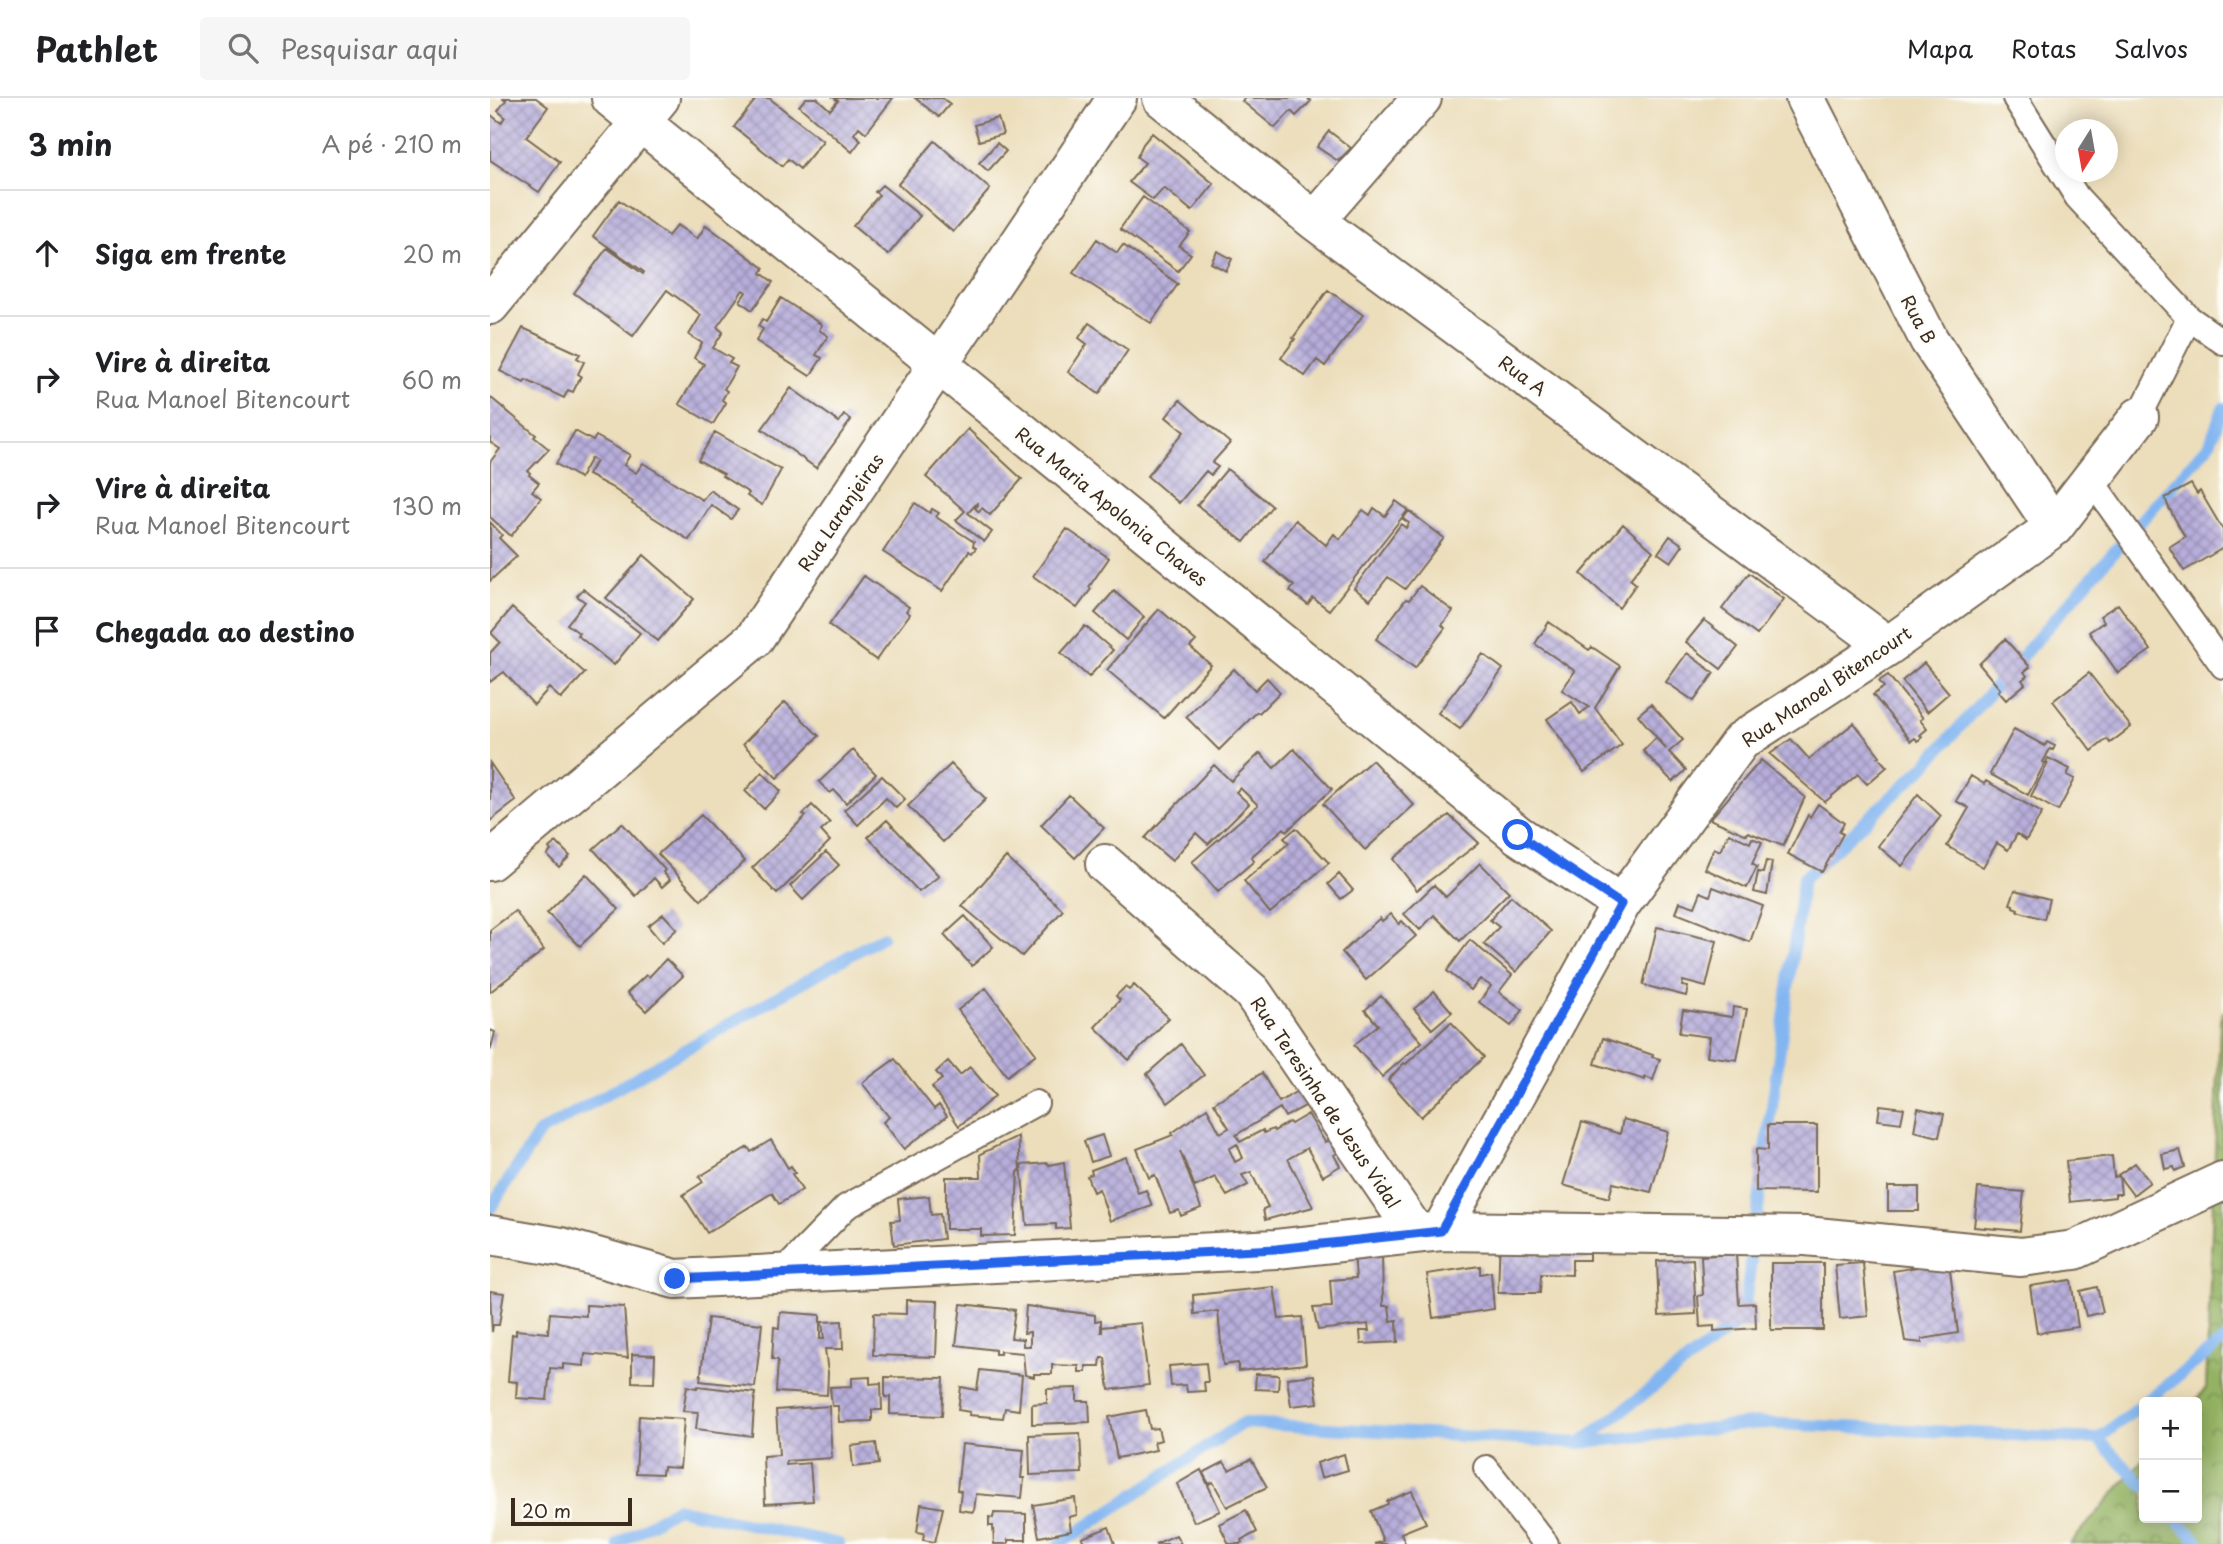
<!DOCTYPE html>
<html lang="pt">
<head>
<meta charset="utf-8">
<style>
	body { margin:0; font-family:"Playpen Sans",sans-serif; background:#f6f6f6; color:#202124 }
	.controls { position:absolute; right:21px; bottom:21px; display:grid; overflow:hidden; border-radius:7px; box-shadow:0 4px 18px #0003 }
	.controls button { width:63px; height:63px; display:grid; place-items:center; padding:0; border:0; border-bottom:2px solid #e0e0e0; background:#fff; color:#202124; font:35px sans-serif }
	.compass { position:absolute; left:1565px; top:21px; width:63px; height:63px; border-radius:50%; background:#fff; box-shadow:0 4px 18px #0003; rotate:191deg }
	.scale { position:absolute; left:21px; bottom:18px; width:121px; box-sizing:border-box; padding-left:7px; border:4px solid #3b2a1e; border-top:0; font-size:19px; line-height:24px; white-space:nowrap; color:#3b2a1e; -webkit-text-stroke:5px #fdfcf7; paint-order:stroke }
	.stop { position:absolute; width:21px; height:21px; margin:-16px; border:5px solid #2563eb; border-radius:50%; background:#fff }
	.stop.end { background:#2563eb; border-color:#fff; box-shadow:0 2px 7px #0008 }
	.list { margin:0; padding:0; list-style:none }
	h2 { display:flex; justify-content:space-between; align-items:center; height:91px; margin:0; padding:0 28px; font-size:30px }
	h2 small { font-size:23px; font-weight:400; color:#757577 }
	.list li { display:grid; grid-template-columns:46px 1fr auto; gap:21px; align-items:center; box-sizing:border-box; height:126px; padding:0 28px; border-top:2px solid #e0e0e0 }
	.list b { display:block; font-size:26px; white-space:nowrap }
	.list p { margin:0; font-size:23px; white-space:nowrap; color:#757577 }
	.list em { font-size:23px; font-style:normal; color:#757577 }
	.icon { flex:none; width:38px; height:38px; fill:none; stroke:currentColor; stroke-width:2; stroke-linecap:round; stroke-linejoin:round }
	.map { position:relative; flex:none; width:1733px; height:1446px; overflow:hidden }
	header { display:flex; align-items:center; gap:42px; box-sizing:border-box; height:98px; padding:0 35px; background:#fff; border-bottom:2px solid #e0e0e0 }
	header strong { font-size:33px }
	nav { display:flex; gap:38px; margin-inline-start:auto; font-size:24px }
	.search { width:490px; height:63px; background:#f6f6f6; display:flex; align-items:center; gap:18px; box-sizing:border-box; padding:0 24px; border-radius:7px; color:#757577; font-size:26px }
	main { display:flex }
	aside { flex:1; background:#fff }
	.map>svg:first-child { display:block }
</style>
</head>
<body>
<header>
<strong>Pathlet</strong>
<div class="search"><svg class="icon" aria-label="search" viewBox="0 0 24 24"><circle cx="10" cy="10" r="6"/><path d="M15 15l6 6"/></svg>Pesquisar aqui</div>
<nav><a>Mapa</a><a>Rotas</a><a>Salvos</a></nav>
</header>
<main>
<aside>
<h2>3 min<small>A pé · 210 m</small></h2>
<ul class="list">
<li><svg class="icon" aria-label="ahead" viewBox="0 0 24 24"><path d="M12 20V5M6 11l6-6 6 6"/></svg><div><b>Siga em frente</b></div><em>20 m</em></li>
<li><svg class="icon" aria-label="right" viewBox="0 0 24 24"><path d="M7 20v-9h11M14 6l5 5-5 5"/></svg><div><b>Vire à direita</b><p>Rua Manoel Bitencourt</p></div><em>60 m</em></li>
<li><svg class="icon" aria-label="right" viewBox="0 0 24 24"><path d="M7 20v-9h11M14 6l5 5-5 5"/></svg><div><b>Vire à direita</b><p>Rua Manoel Bitencourt</p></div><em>130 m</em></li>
<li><svg class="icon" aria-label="arrive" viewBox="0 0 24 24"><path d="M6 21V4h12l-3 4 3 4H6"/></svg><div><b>Chegada ao destino</b></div></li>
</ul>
</aside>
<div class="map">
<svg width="1733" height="1446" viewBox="0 0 1733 1446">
	<defs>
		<pattern id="forest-crowns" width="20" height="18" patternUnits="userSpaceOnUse" patternTransform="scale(1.75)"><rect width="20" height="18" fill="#94b264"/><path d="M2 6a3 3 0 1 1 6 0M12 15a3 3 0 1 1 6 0" fill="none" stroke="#7a9152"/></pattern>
		<pattern id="building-cross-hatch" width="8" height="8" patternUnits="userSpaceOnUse" patternTransform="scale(1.75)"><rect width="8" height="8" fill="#b7aedb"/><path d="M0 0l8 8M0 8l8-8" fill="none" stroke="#968eb1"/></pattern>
	</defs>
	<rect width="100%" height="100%" fill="#fdfcf7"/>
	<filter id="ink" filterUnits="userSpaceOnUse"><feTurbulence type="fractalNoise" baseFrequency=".0143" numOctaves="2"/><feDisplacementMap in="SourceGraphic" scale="14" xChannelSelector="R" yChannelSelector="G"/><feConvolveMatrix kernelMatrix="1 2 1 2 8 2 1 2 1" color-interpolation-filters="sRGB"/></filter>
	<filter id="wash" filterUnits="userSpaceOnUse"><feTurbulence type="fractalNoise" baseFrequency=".00686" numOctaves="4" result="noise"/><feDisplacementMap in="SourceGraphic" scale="28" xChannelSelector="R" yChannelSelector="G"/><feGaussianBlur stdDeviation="1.57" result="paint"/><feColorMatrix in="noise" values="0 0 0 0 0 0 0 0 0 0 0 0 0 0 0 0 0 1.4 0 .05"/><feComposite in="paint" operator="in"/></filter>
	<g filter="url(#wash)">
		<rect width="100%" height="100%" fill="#ecdebb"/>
		<path fill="url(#forest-crowns)" stroke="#686e41" stroke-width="2" d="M1733,913V1446H1580L1654,1361V1420H1707V1304H1704L1716,1290L1730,922Z"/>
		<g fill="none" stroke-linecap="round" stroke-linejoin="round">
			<path stroke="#83b6f1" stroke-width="12" d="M0,1111L49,1035L392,839
				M1655,1304L1733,1243
				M1608,1341L1654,1388
				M1090,1345L1253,1221L1313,781L1436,667L1720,345L1733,310
				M1685,1420L1711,1446
				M128,1446L186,1410L349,1446
				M570,1446L753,1325L1090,1345L1269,1325L1608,1341L1654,1305"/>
		</g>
		<g id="blocks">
			<path fill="url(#building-cross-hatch)" fill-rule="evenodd" d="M13,0H46L58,9L36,39L70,64L49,94L0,62V16L11,25L15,19L8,13L16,2Z
				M267,0H279L333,43L310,71L298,61L292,68L244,29Z
				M316,0H327L340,12L348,3L344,0H403L376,35L369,29L364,36L371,42L362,54L309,8Z
				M425,0H452L460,6L449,19Z
				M755,0H821L819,2L821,3L806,18L801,13L785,30L752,3Z
				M508,20L513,36L489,43L484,27Z
				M839,33L861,50L848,63L827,49Z
				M662,35L724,86L702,113L674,90L663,102L639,84L655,65L647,59L653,46Z
				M445,43L500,91L463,134L408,86Z
				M507,45L516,53L498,73L489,65Z
				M392,87L430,118L398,157L363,128L389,97L385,94Z
				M653,99L700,134L689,148L701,156L688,173L630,131Z
				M129,102L178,138L187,127L207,141L216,127L274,170L271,175L283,184L262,212L250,203L256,194L253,192L227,229L233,234L223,250L242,261L239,265L247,269L234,291L237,293L232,302L236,305L223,326L189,306L214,266L204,260L212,245L199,237L211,217L177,192L143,238L84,195L117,150L153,176L154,174L103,138Z
				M607,141L627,155L633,147L688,186L661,225L583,175Z
				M727,153L742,161L736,173L721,165Z
				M838,192L873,217L835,268L827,262L815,278L791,260L805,241L803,240Z
				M291,200L332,227L329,232L338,238L326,257L332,260L320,278L266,243L273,231L268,228L272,221L276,224Z
				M599,225L638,252L609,296L578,274L597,246L589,240Z
				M33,230L90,256L87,260L94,264L88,276L91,278L83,294L78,292L74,300L36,282L34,285L10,273Z
				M301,290L349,324L354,317L361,322L326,370L272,331Z
				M0,299L46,337L44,339L59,351L38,373L40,375L39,377L49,385L42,393L51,400L21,438L0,419V364L10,351L0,344Z
				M690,302L740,345L722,365L728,369L721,377L716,373L689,405L657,378L694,334L676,319Z
				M478,331L532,381L500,417L492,410L489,414L485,410L488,407L487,405L478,415L502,434L494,444L466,422L475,413L436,379Z
				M85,333L103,343L106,338L140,357L134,367L146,375L153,365L212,402L220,392L248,412L241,421L221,407L199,442L142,406L143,404L121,389L98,377L106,363L101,360L90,380L66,366Z
				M225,334L291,372L272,407L257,398L259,395L232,378L234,376L208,362Z
				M737,371L782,408L754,444L707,407Z
				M1701,386L1707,396L1710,393L1733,432V450L1694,473L1679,449L1695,439L1679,410L1675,400Z
				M906,403L918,412L839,512L823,500L818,507L800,493L804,488L775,464L805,422L836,447L844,436L850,441L873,412L880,417L884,410L895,418Z
				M425,405L440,415L442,411L449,415L446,419L484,444L483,448L486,450L482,455L479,453L452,493L393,454Z
				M919,413L954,440L915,491L898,479L880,502L864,490L911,426L916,430L919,425L913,421Z
				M0,424L12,437L9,440L27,458L0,483Z
				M1133,426L1163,453L1140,481L1146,486L1129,510L1091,476Z
				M577,431L619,460L599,489L601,491L587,510L543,478Z
				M1180,438L1193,447L1181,464L1168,455Z
				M154,457L204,501L168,543L116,500Z
				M1259,475L1294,501L1267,537L1232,511Z
				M374,478L419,509L416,513L420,516L386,562L339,527Z
				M930,488L963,513L952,527L955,530L925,570L886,541L916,501L919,502Z
				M93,491L150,535L124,567L87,537L89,535L77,526L95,504L87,498Z
				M624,493L654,519L636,542L605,515Z
				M1628,506L1661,552L1628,575L1599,534L1614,524L1610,518Z
				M22,510L95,575L71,601L59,590L44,607L14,574L0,584V555L10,544L1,535Z
				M669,511L706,543L700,549L721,567L674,620L617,572Z
				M1214,522L1248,549L1231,571L1196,544Z
				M1059,524L1099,552L1102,549L1130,568L1105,610L1132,647L1094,674L1057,621L1082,604L1090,616L1099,609L1072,592L1085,573L1045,546Z
				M595,528L623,552L599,579L571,555Z
				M1515,541L1540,569L1534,574L1537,578L1532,582L1535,586L1516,602L1508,593L1510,591L1489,566Z
				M1197,555L1224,575L1204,603L1176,584Z
				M993,556L1013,571L970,631L948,615Z
				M1434,565L1459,595L1437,614L1412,583Z
				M744,571L765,592L777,580L790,594L769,615L767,614L729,652L696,619Z
				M1599,575L1641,629L1620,645L1617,641L1602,653L1563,603Z
				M1398,577L1433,620L1430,622L1437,631L1430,637L1432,639L1428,643L1425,640L1421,643L1383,597L1394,589L1389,583Z
				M295,604L329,638L287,680L253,646Z
				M1161,606L1193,642L1179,654L1196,672L1183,684L1153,653L1166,640L1176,651L1148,617Z
				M1364,625L1390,658L1388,659L1397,669L1377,686L1368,676L1335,704L1280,656L1301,641L1319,661Z
				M1524,631L1555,648L1557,644L1565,648L1563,652L1560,651L1553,664L1555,665L1538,697L1500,676Z
				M804,651L842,691L797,733L794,730L761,759L764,763L728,794L702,764L768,707L750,690L746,694L759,706L718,746L706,735L682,763L655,740L724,667L741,683L770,655L784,670Z
				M363,652L386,676L356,705L344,692L340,695L329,684Z
				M1558,660L1580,671L1577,677L1585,681L1568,713L1541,698L1558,665L1556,664Z
				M882,662L924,707L875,752L833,706Z
				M1271,662L1315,699L1293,748L1258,734L1257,737L1220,721Z
				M0,665L26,703L0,723Z
				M461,666L496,701L453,744L418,708Z
				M272,674L291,693L274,711L255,693Z
				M392,678L415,701L406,710L396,700L368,727L354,712Z
				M1481,678L1494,686L1496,683L1552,715L1536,742L1527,736L1518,752L1507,745L1493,769L1457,748L1479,710L1466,703Z
				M1428,696L1451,718L1412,768L1388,748Z
				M579,697L614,730L585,760L551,727Z
				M1328,706L1354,725L1349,734L1353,736L1332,774L1298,756L1318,717L1320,719Z
				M322,707L340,725L331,733L340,743L287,796L262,770L316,718L313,716Z
				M211,717L255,763L211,802L168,756Z
				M959,717L989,745L927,792L903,761Z
				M397,722L449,778L429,794L378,739Z
				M132,725L175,772L173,774L180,782L172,789L164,780L146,798L103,751Z
				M806,730L839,765L780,815L754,783L799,745L794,740Z
				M1239,735L1260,745L1262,740L1272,744L1262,766L1267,769L1257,790L1215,771L1224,750L1230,753Z
				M66,744L80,758L69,769L57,757L61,753L59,750Z
				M336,754L349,767L313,802L300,788Z
				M516,759L573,812L532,858L472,808Z
				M1276,763L1282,764L1277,797L1264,794L1268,774L1273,775Z
				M990,765L1019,794L970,843L944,817L930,832L914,816L944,787L956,799Z
				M96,776L129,811L90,848L57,815Z
				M849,776L863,792L851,801L838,786Z
				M1223,789L1273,808L1260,844L1186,815L1190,804L1205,809L1211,794L1220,798Z
				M1525,792L1559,801L1554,821L1527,813L1528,811L1523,809V807L1520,806Z
				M1021,798L1061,833L1026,874L994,846L1009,829L1000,822Z
				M25,813L54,852L0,894V832Z
				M173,816L187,831L172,845L158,828Z
				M901,816L909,826L912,823L926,838L876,882L852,854L890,820L892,823Z
				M475,818L503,849L482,868L454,837Z
				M1167,829L1227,843L1216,889L1193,883L1192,888L1198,889L1196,898L1153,887Z
				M980,842L1022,877L1009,894L1033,912L1021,928L989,904L1001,888L990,881L981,892L957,873Z
				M176,861L193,878L156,913L137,895L156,877L159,879Z
				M644,887L679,920L639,962L605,929L630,902L626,898L635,889L639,892Z
				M496,890L546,956L517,978L468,912Z
				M944,893L962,914L942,931L924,911Z
				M891,898L932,944L892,979L864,947L888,927L875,912Z
				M1243,909L1257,911L1247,962L1217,958L1220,939L1189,935L1193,912L1242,919Z
				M961,924L994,959L931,1019L898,982L914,965L916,966Z
				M0,932L5,934L1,951L0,950Z
				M1113,940L1163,957L1162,959L1170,961L1163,982L1155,979V982L1105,966Z
				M691,946L714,977L678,1005L657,976Z
				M405,961L444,1011L449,1007L457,1018L414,1051L393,1024L399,1019L372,985Z
				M458,963L470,977L480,969L505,998L469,1028L442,989L452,981L446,974Z
				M772,975L789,1004L809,992L819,1006L795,1019L790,1010L746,1037L750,1044L773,1032L774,1035L783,1031L784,1033L799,1024L801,1026L818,1016L835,1044L840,1042L847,1055L844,1057L850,1068L833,1078L817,1050L798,1061L823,1109L775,1122L773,1111L778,1109L761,1074L752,1077L758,1087L737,1098L725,1079L705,1089L690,1053L711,1110L691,1118L689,1112L680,1115L665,1077L659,1080L647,1051L683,1037L682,1035L717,1010L730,1035L739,1030L724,1005ZM747,1046L753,1060L745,1064L739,1051Z
				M1390,1007L1414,1010L1411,1025L1388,1022Z
				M1428,1010L1454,1016L1449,1039L1424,1033Z
				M1133,1021L1178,1034L1161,1094L1123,1085L1119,1100L1073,1087L1092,1024L1130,1036Z
				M1278,1027H1327V1094L1266,1093V1051L1278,1052Z
				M612,1037L619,1058L601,1064L594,1043Z
				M528,1038L530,1073L528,1074L525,1137L491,1138V1131H456V1079H491L490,1056Z
				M281,1042L298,1070L301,1068L305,1075L302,1076L312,1092L289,1106L282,1095L217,1135L193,1097L213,1084L209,1079L258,1049L261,1054Z
				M1690,1052L1695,1069L1685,1073L1684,1069L1675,1071L1672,1056Z
				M1622,1058L1624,1079L1629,1078L1631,1096H1625V1099L1580,1104L1576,1063Z
				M636,1059L648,1095L656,1092L662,1108L620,1123L609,1091L603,1094L597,1078L602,1076L601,1072Z
				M574,1064L580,1130L566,1131V1126L537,1127L531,1067L558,1065L559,1067Z
				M1645,1065L1660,1084L1643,1097L1628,1077Z
				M1398,1089H1429V1113H1398Z
				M1488,1090L1534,1094L1530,1133L1484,1129Z
				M439,1098L441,1117L450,1116L453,1141L404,1147L401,1123L410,1122L408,1101Z
				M1010,1135L1099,1153V1162H1082V1177L1051,1176L1050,1195H1008Z
				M892,1153L893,1208H899L901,1223L907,1222L908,1244L871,1246L870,1233H879L878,1226L828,1232L823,1210L842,1209L840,1182L866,1180L864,1155Z
				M1246,1156L1249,1206L1265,1205L1266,1230L1224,1233V1228L1210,1229L1208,1198L1213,1197L1211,1158Z
				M1203,1161L1206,1216L1169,1218L1167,1163Z
				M1459,1164L1468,1235L1432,1241V1245L1415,1243L1403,1173Z
				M1281,1165H1333V1232H1281Z
				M1373,1165L1378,1218L1350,1221L1345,1167Z
				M990,1168V1176L1001,1174L1004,1211L943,1220L937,1176Z
				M1581,1182L1588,1229L1547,1235L1540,1188Z
				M784,1189L789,1221L812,1219L816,1266L748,1273V1265L733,1267L728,1213L704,1216L703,1197Z
				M1607,1189L1613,1214L1596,1218L1590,1193Z
				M0,1193L14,1195L9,1227H3L2,1234Z
				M416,1202L448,1203L446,1259L383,1257L384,1215L416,1216Z
				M471,1206L525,1212L521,1240L533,1241V1248H540V1234L534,1235L536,1208L605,1217V1223L611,1222V1234H612V1229L651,1225L659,1287L619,1292L615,1260H611L610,1268H596V1274H589V1268L562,1267V1276H544V1279L535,1277L533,1255L510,1253V1256H505V1252L466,1247Z
				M96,1207L134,1209L138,1260L95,1256L94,1268L73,1266V1271L60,1270L57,1302L26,1300L27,1284L18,1283L22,1236L26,1237V1232L58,1235L60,1215L96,1218Z
				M290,1214L330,1217V1241H334L332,1224L352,1223L353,1251H335L338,1275L337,1297L286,1294L288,1262L282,1261L284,1229L289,1230Z
				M218,1220L272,1226L265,1289L210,1283Z
				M142,1256L165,1257L164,1285L142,1284Z
				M716,1265L718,1284H714L715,1293L697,1294L696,1287L681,1288L679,1268Z
				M490,1272L532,1277L529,1312L515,1310L513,1320L479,1317L480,1314L468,1312L471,1289L487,1292Z
				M766,1276L789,1277L788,1292L765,1291Z
				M824,1277L828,1305L801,1308L797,1280Z
				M380,1279V1286L391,1285L392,1312H382V1323L349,1324L348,1308H342L340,1289L362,1288V1280Z
				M395,1279L454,1280L452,1318L400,1316V1299H395Z
				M197,1288L207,1290L208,1288L265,1295L262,1338L206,1331L208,1314L193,1313Z
				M587,1290V1303H599L600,1324L542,1326V1306L557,1305V1291Z
				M339,1308L342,1360L296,1363V1367L320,1365L323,1403L275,1406L273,1358L289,1357L286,1312Z
				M656,1312L660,1331L668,1330L671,1342L664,1344L666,1352L627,1360L619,1319Z
				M149,1318L194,1321L190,1370L173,1369L172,1376L146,1375Z
				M590,1335L592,1375L540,1377L539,1337Z
				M386,1345L389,1366L363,1369L361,1348Z
				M472,1346L534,1352L531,1380H534L532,1400L486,1396L484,1414L469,1412L471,1393L467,1392Z
				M854,1356L858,1372L831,1380L827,1365Z
				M761,1361L777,1389L737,1409L723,1384L719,1386L713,1375L734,1364L739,1372Z
				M711,1372L730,1413L704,1424L687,1386Z
				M922,1393L936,1425L911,1435L915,1445L912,1446H884L893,1443L881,1413L898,1406L897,1403Z
				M585,1400L587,1417L579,1419L581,1433L549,1439L543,1407Z
				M431,1406L453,1410L445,1444L433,1442L434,1435L427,1434Z
				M756,1412L767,1434L752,1442L753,1444L750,1446H739L729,1426Z
				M504,1415L536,1416V1442H518V1446H504L503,1428H499V1419L503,1420Z
				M619,1429L625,1446H595L592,1440Z
				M686,1437L691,1446H665Z"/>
		</g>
	</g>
	<g filter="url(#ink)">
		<use href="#blocks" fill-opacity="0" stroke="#796955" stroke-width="2"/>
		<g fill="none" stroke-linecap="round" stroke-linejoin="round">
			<defs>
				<path id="service" d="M1525,0L1587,99L1699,220L1649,319
					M1699,220L1733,244
					M1601,382L1733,568
					M291,1176L356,1109L546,1005
					M996,1370L1056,1446"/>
				<path id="minor" d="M121,0L1028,737L1131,806
					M672,0L825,123L1398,548
					M1315,0L1439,242L1564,429
					M825,123L932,0
					M0,207L170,0
					M0,763L264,541L627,0
					M615,766L762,894L926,1135
					M951,1133L1316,1138L1531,1159L1585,1152L1733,1083
					M0,1137L71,1149L185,1181L786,1151L951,1133L1131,806L1251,643L1398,548L1564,429L1649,319"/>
			</defs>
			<use href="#service" stroke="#796955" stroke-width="28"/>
			<use href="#minor" stroke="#796955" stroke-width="42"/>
			<use href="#service" stroke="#fff" stroke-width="24"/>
			<use href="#minor" stroke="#fff" stroke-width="38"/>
		</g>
	</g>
	<g fill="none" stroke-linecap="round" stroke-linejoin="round" filter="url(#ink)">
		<path stroke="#2563eb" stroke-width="9" d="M185,1181L786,1151L951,1133L1131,806L1028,737"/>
	</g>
	<g text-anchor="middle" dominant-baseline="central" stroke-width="5" stroke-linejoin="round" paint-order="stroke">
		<g font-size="18" fill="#3b2a1e" stroke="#fdfcf7">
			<text transform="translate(1429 221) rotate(62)">Rua B</text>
			<text transform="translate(1033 277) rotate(36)">Rua A</text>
			<text transform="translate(622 408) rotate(39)">Rua Maria Apolonia Chaves</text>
			<text transform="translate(350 414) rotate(-56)">Rua Laranjeiras</text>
			<text transform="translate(1336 588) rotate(-34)">Rua Manoel Bitencourt</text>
			<text transform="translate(836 1004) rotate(56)">Rua Teresinha de Jesus Vidal</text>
		</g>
	</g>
</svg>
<div class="controls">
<button>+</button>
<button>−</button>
</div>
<svg class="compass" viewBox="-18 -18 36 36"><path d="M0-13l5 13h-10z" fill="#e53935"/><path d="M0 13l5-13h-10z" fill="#757577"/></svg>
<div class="scale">20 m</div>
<div class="stop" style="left:1028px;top:737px"></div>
<div class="stop end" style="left:185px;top:1181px"></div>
</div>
</main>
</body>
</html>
